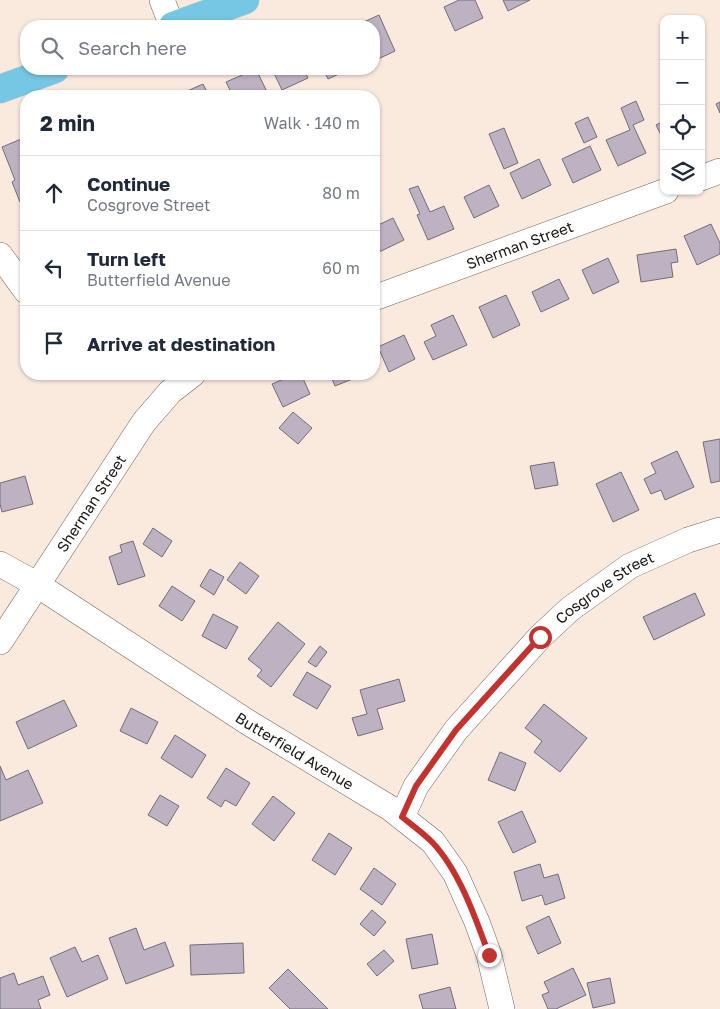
<!DOCTYPE html>
<html lang="en">
<head>
<meta charset="utf-8">
<style>
	body { margin:0; font-family:"Golos Text",sans-serif; background:#f6f6f7; color:#1f2937 }
	.controls { position:absolute; right:15px; top:15px; display:grid; overflow:hidden; border-radius:10px; box-shadow:0 1px 4px #0004 }
	.controls button { width:45px; height:45px; display:grid; place-items:center; padding:0; border:0; border-bottom:1px solid #e0e1e3; background:#fff; color:#1f2937; font:25px sans-serif }
	.stop { position:absolute; width:15px; height:15px; margin:-11px; border:4px solid #c2332f; border-radius:50%; background:#fff }
	.stop.end { background:#c2332f; border-color:#fff; box-shadow:0 1px 5px #0008 }
	.list { margin:0; padding:0; list-style:none }
	h2 { display:flex; justify-content:space-between; align-items:center; height:65px; margin:0; padding:0 20px; font-size:21px }
	h2 small { font-size:16px; font-weight:400; color:#747a83 }
	.list li { display:grid; grid-template-columns:32px 1fr auto; gap:15px; align-items:center; box-sizing:border-box; height:75px; padding:0 20px; border-top:1px solid #e0e1e3 }
	.list b { display:block; font-size:19px; white-space:nowrap }
	.list p { margin:0; font-size:16px; white-space:nowrap; color:#747a83 }
	.list em { font-size:16px; font-style:normal; color:#747a83 }
	.icon { flex:none; width:28px; height:28px; fill:none; stroke:currentColor; stroke-width:2; stroke-linecap:round; stroke-linejoin:round }
	.map { position:relative; flex:none; width:720px; height:1009px; overflow:hidden }
	.search { position:absolute; background:#fff; box-shadow:0 1px 4px #0004; left:20px; top:20px; width:360px; height:55px; display:flex; align-items:center; gap:12px; box-sizing:border-box; padding:0 18px; border-radius:20px; color:#747a83; font-size:19px }
	.panel { position:absolute; background:#fff; box-shadow:0 1px 4px #0004; left:20px; top:90px; width:360px; height:290px; border-radius:20px }
	.map>svg:first-child { display:block }
</style>
</head>
<body>
<div class="map">
<svg width="720" height="1009" viewBox="0 0 720 1009">
	<rect width="100%" height="100%" fill="#fae9dd"/>
	<path fill="#bcb2c2" stroke="#756c7a" d="M459,0H475L483,18L455,31L444,7Z
		M503,0H530L508,11Z
		M379,15L395,51L374,61V26H355Z
		M256,69L269,96H233L226,82Z
		M272,69H303L308,78L282,90Z
		M323,69H350L328,79Z
		M203,84L209,96H176Z
		M636,101L644,120L633,125L646,153L618,166L606,140L630,130L621,108Z
		M720,102V113L716,104Z
		M588,117L597,137L584,143L575,123Z
		M664,121V141L656,125Z
		M504,128L518,163L504,169L489,134Z
		M26,137V200L20,202L12,182L15,180L2,147Z
		M590,146L601,170L573,183L562,159Z
		M539,159L551,185L522,199L510,173Z
		M489,185L499,206L474,218L464,197Z
		M418,186L430,212L444,206L454,229L428,240L417,215L420,214L409,189Z
		M393,218L404,240L375,254L374,227Z
		M711,224L720,243V254L697,265L684,236Z
		M676,249L678,262L671,263L673,277L641,282L637,255Z
		M608,258L619,282L593,294L582,270Z
		M559,279L569,299L541,312L532,292Z
		M506,295L520,325L493,338L479,307Z
		M453,315L467,345L433,360L424,342L436,336L431,325Z
		M404,335L415,359L389,372L378,347Z
		M295,374H301L310,394L283,407L272,384Z
		M330,374H365L335,386Z
		M293,412L312,428L298,444L279,428Z
		M720,439V481L711,483L703,442Z
		M677,451L694,487L665,500L661,490L651,494L644,479L656,473L651,463Z
		M554,462L558,485L535,489L530,466Z
		M621,472L639,510L613,522L596,484Z
		M25,476L33,504L2,512L0,504V483Z
		M153,528L172,541L162,557L143,544Z
		M133,541L145,576L118,585L109,557L122,552L120,545Z
		M240,562L259,576L246,594L227,580Z
		M210,569L224,577L214,595L200,586Z
		M172,586L195,601L182,621L159,606Z
		M695,593L705,615L654,640L643,617Z
		M213,614L238,627L226,649L202,636Z
		M278,622L305,644L271,687L257,676L262,670L248,659Z
		M320,646L327,652L316,667L308,662Z
		M307,672L331,686L317,709L293,695Z
		M399,679L405,701L377,709L383,729L358,736L352,718L367,714L360,690Z
		M64,700L77,726L28,749L16,722Z
		M544,704L587,738L560,772L534,752L542,741L525,728Z
		M131,708L158,722L147,744L120,731Z
		M175,735L206,755L192,778L161,758Z
		M500,752L526,763L515,791L488,780Z
		M0,766L6,780L28,770L43,803L0,821Z
		M226,768L250,783L236,806L225,800L221,807L207,798Z
		M160,795L179,806L167,826L148,815Z
		M273,796L295,813L274,841L252,824Z
		M522,811L536,842L513,853L498,822Z
		M329,833L352,848L335,875L312,860Z
		M540,864L544,878L558,874L565,898L545,905L542,895L522,901L514,872Z
		M374,868L396,884L382,905L360,889Z
		M372,910L386,922L374,936L360,924Z
		M549,916L561,943L538,954L526,927Z
		M136,928L144,950L165,942L174,966L126,984L109,938Z
		M432,934L438,964L412,969L406,939Z
		M243,943L244,973L191,975L190,945Z
		M75,947L82,962L98,955L108,979L67,997L50,958Z
		M384,950L394,961L377,976L367,964Z
		M573,968L586,995L556,1009H548L542,995L549,992L544,982Z
		M288,969L328,1009H290L269,988Z
		M14,973L18,985L43,976L50,995L38,1000L41,1009H0V978Z
		M610,978L615,1003L593,1008L587,983Z
		M450,987L456,1009H423L419,995Z"/>
	<g fill="none" stroke-linecap="round" stroke-linejoin="round">
		<defs>
			<g id="minor">
				<path d="M162,0L172,26"/>
				<path d="M701,178L720,171"/>
				<path d="M0,255L26,291"/>
				<path id="s1" d="M374,298L666,191"/>
				<path id="s2" d="M0,564L36,584L249,723L390,808L433,842L455,873L477,922L489,955L502,1009"/>
				<path id="s3" d="M0,642L144,422L170,392L193,374"/>
				<path id="s4" d="M402,817L416,786L456,730L540,637L570,609L630,566L688,540L720,530"/>
			</g>
			<path id="major" d="M173,26L245,0
				M0,89L55,69"/>
		</defs>
		<use href="#minor" stroke="#73655b" stroke-width="26"/>
		<use href="#major" stroke="#d1d0cf" stroke-width="29"/>
		<use href="#minor" stroke="#fff" stroke-width="25"/>
		<use href="#major" stroke="#76c7e3" stroke-width="28"/>
	</g>
	<g fill="none" stroke-linecap="round" stroke-linejoin="round">
		<path stroke="#c2332f" stroke-width="6" d="M489,955C476,919 459,870 432,842C423,833 412,825 402,817L416,786L456,730L540,637"/>
	</g>
	<g text-anchor="middle" dominant-baseline="central" stroke-width="4.5" stroke-linejoin="round" paint-order="stroke">
		<g font-size="15" fill="#1a1511" stroke="#fff">
			<text stroke="none"><textPath href="#s1" startOffset="155">Sherman Street</textPath></text>
			<text stroke="none"><textPath href="#s3" startOffset="166">Sherman Street</textPath></text>
			<text stroke="none"><textPath href="#s4" startOffset="310">Cosgrove Street</textPath></text>
			<text stroke="none"><textPath href="#s2" startOffset="349">Butterfield Avenue</textPath></text>
		</g>
	</g>
</svg>
<div class="controls">
<button>+</button>
<button>−</button>
<button><svg class="icon" aria-label="locate" viewBox="0 0 24 24"><circle cx="12" cy="12" r="6"/><path d="M12 2v4M12 18v4M2 12h4M18 12h4"/></svg></button>
<button><svg class="icon" aria-label="layers" viewBox="0 0 24 24"><path d="M12 4l9 5-9 5-9-5zM3 14l9 5 9-5"/></svg></button>
</div>
<div class="stop" style="left:540px;top:637px"></div>
<div class="stop end" style="left:489px;top:955px"></div>
<div class="search"><svg class="icon" aria-label="search" viewBox="0 0 24 24"><circle cx="10" cy="10" r="6"/><path d="M15 15l6 6"/></svg>Search here</div>
<section class="panel">
<h2>2 min<small>Walk · 140 m</small></h2>
<ul class="list">
<li><svg class="icon" aria-label="ahead" viewBox="0 0 24 24"><path d="M12 20V5M6 11l6-6 6 6"/></svg><div><b>Continue</b><p>Cosgrove Street</p></div><em>80 m</em></li>
<li><svg class="icon" aria-label="left" viewBox="0 0 24 24"><path d="M17 20v-9H6M10 6l-5 5 5 5"/></svg><div><b>Turn left</b><p>Butterfield Avenue</p></div><em>60 m</em></li>
<li><svg class="icon" aria-label="arrive" viewBox="0 0 24 24"><path d="M6 21V4h12l-3 4 3 4H6"/></svg><div><b>Arrive at destination</b></div></li>
</ul>
</section>
</div>
</body>
</html>
